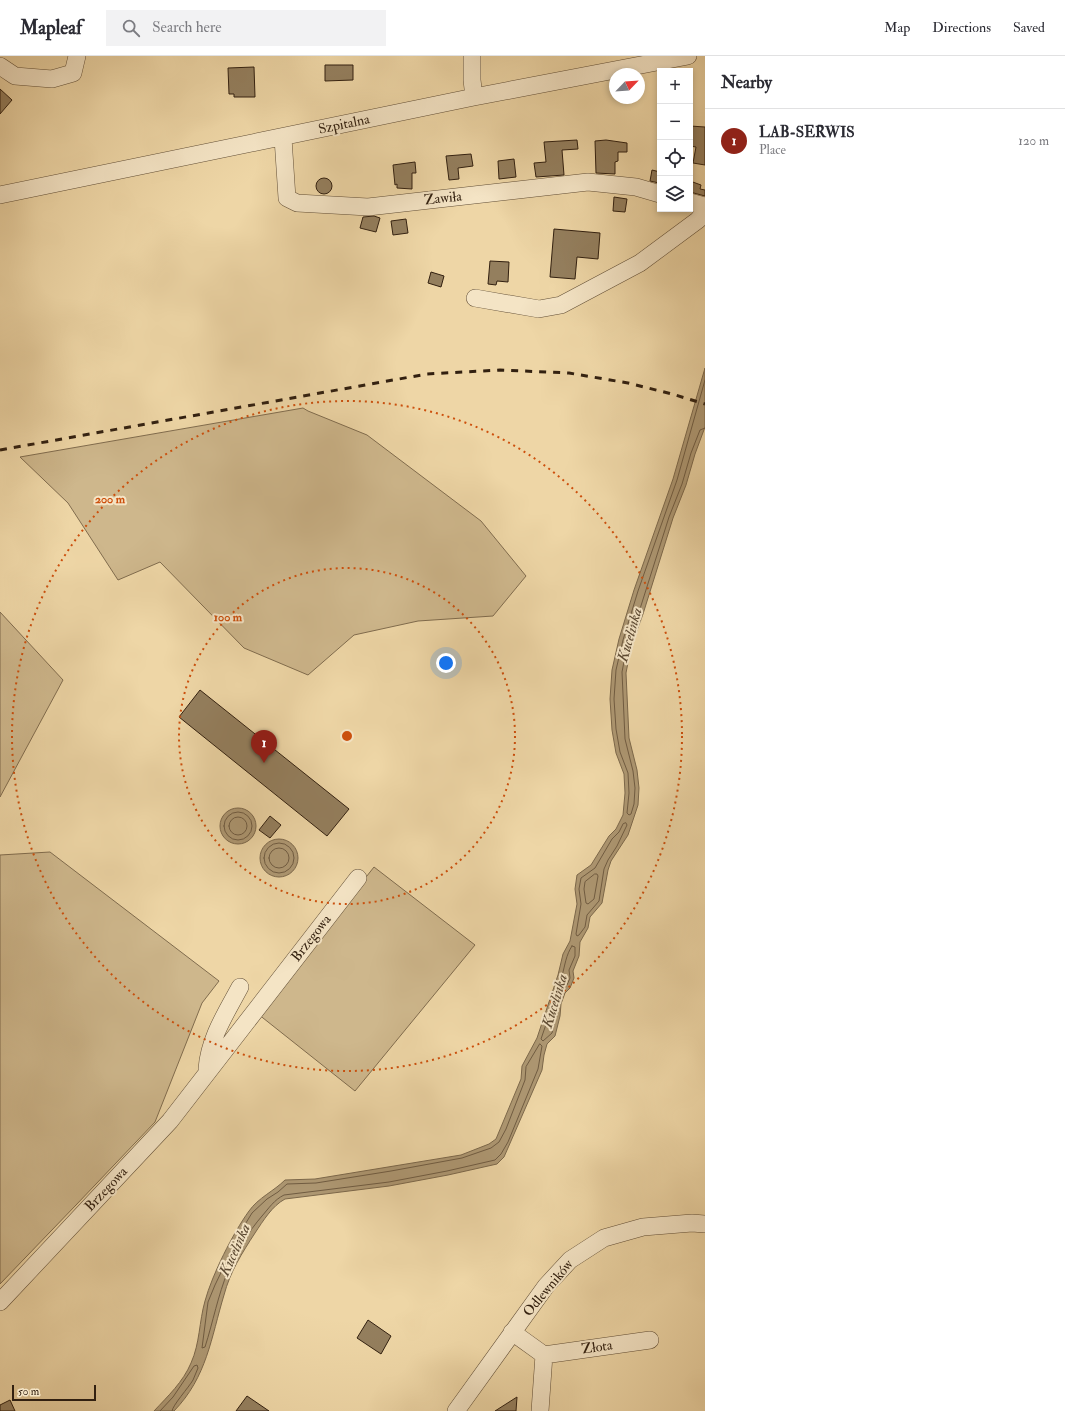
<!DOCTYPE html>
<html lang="en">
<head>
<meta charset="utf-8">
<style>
	body { margin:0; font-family:"IM FELL Double Pica",serif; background:#f2f2f3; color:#2b2b33 }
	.controls { position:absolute; right:12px; top:12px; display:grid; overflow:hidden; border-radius:0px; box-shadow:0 2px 6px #0003 }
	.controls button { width:36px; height:36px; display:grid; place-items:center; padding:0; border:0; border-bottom:1px solid #e1e1e2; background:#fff; color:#2b2b33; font:20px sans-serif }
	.compass { position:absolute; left:609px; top:12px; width:36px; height:36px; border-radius:50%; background:#fff; box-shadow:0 2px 6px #0003; rotate:65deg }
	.scale { position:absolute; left:12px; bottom:10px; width:84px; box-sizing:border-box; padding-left:4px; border:2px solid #322010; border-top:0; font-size:11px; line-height:14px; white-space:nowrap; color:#322010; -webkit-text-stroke:3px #f4e4c5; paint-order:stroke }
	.you { position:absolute; left:446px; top:607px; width:14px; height:14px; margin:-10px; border:3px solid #fff; border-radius:50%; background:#1a73e8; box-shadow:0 0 0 6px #1a73e833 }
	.badge { display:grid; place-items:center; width:26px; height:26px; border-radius:50%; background:#8f2418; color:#fff; font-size:13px; font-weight:700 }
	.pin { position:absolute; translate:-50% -33px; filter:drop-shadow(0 1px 2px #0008) }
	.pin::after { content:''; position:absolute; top:21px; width:14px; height:12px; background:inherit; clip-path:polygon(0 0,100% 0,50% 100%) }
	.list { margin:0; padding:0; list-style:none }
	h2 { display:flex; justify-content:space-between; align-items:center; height:52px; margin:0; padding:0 16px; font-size:17px }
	h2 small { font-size:13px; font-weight:400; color:#7c7c81 }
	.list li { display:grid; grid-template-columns:26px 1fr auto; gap:12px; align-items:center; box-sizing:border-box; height:64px; padding:0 16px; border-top:1px solid #e1e1e2 }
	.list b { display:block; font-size:15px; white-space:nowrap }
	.list p { margin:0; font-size:13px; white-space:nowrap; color:#7c7c81 }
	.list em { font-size:13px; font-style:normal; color:#7c7c81 }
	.icon { flex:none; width:22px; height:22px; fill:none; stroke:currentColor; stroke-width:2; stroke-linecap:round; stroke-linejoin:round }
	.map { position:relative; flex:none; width:705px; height:1355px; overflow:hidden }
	header { display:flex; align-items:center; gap:24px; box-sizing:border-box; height:56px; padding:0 20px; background:#fff; border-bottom:1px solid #e1e1e2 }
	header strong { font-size:19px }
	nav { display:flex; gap:22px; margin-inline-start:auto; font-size:14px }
	.search { width:280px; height:36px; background:#f2f2f3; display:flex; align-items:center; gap:10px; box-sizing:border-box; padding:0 14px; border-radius:0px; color:#7c7c81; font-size:15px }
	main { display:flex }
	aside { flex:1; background:#fff }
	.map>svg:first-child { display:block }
</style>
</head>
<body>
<header>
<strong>Mapleaf</strong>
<div class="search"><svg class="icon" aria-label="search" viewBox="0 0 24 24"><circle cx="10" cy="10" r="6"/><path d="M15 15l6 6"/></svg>Search here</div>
<nav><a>Map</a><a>Directions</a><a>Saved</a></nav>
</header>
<main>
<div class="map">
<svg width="705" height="1355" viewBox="0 0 705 1355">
	<rect width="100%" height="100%" fill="#eed6a6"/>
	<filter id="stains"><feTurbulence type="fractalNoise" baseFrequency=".005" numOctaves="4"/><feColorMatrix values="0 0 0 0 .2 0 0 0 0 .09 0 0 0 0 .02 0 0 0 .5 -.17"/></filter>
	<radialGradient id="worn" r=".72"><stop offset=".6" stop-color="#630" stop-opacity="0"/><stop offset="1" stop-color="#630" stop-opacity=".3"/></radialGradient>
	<path fill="#ceb78c" stroke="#806c4e" d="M303,352L308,355L367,379L481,465L526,520L493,560L418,565L354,579L308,619L244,592L160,506L118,524L68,447L20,401Z
		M0,556L63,624L0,741Z
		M50,796L219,925L202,947L155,1066L76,1149L0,1228V799Z
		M374,811L475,889L355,1035L258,958Z"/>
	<path fill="#ae9873" stroke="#7c684b" d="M705,312V371L695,398L686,429L673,462L643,558L631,591L626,617L629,682L637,714L639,732L638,749L628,779L611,805L608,814L602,847L590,861L588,872L580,886L579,900L573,915L574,922L570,932L565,937L561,948L560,960L555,980L547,988L544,999L542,1014L504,1101L497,1108L448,1119L389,1130L285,1143C272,1150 263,1165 255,1177C242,1197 230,1216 224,1239C211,1282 207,1321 174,1355H154C168,1340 183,1326 191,1307C200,1287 199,1266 205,1245C212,1219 233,1177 249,1155C258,1142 274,1135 285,1124L315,1123L461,1099L489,1088L496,1083L521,1023L522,1010L537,982L558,919L563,898L570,885L577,848L575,833L577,819L591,809L609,780L616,773L623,759L625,737L624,718L616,697L612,674L610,643L612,614L619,583L634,534L673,423Z
		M220 770a18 18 0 1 1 36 0a18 18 0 1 1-36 0Z
		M260 802a19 19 0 1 1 38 0a19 19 0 1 1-38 0Z"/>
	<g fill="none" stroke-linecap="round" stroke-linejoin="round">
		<path stroke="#705c42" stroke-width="1" d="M705,324L677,424L638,535L623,584L616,614L614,643L616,673L620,696L628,717L629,737L627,757L629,759L631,758L634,748L635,732L633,715L625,683L622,616L627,590L639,556L669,461L682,428L691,397L700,374L705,372
			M224 770a14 14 0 1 1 28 0a14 14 0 1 1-28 0Z
			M229 770a9 9 0 1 1 18 0a9 9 0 1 1-18 0Z
			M626,767L627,769L617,790L608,804L604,813L599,845L587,859L585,871L579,879L577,880L576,878L581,848L579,833L581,822L595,812L612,783L619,776L623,768Z
			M264 802a15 15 0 1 1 30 0a15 15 0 1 1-30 0Z
			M269 802a10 10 0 1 1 20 0a10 10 0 1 1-20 0Z
			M595,818H597L598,820L594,843L588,848L586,847L584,833L585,826Z
			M572,890L575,891V900L569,914L570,922L567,929L561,936L557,947L556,959L552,977L543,985L541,983C548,962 556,941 562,920C565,909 566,899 572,890Z
			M540,988L542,990L538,1013L508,1086L501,1098L495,1104L447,1115L389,1126L284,1139C274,1144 269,1152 262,1160C249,1175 236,1196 228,1215C218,1239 213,1266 205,1291L202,1292L208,1246L215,1229L241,1175L252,1157L267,1143L278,1136L287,1128L316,1127L391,1115L462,1102L491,1092L499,1086L506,1073L525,1024L526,1011Z
			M160,1355L173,1341L194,1310L197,1309L198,1312C196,1316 195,1320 193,1324C189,1331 172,1350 172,1355"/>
	</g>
	<path fill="#947f5e" stroke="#322010" d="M325,9H353V24L325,25Z
		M254,11L255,41H234V38H229L228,12Z
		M0,33L12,44L0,58Z
		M690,70L705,71V109L693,107L696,91L690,90Z
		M577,84L578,93L562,94L564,119L536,121L534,107L546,106L544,86Z
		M606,84L627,87V96H618V105L615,106V118L596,117L595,85Z
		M471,98L473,110L458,112L459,123L449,124L446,100Z
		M514,103L516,121L499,123L498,105Z
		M415,106L416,117H412V133L397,132V128L395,129L393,109Z
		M652,114L660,116L659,127L650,125Z
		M316 130a8 8 0 1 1 16 0a8 8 0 1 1-16 0Z
		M690,125L701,129L700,133L705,134V140L690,136Z
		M614,141L627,143L625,156L613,155Z
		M374,160L380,162L376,176L360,172L363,161Z
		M406,163L408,177L393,179L391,165Z
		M554,173L600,177L598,203L577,201L575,223L550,221Z
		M490,205L509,206L508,226L497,225L496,229L488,228Z
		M431,216L444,220L441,231L428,227Z
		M200,634L349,753L327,780L179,661Z
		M270,760L281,769L270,782L259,774Z
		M368,1264L391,1280L381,1298L357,1282Z
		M247,1340L269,1355H236Z
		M517,1341L516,1355H495Z
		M10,1344L15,1355H0V1349Z"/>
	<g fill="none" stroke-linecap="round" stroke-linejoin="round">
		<defs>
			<path id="minor" d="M472,0V24L474,41
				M0,10L15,20L52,23L73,17L77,0
				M283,82L287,142L297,147L368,151L588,126L636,131L660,138
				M0,139L474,41L688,0
				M690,146L705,150
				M475,242L539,253L561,249L640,207L698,164L705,155
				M207,1013C209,983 226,957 240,931
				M0,1246L170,1065L358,822
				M512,1276L544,1299L540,1355
				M544,1299L650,1284
				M456,1355L546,1230L570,1204L604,1182L643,1171L692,1167L705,1168"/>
		</defs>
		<use href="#minor" stroke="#614e36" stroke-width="18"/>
		<use href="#minor" stroke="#f4e4c5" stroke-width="17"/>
		<path stroke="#322010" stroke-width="3" stroke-dasharray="7 7" stroke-linecap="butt" d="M0,394L427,318L500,314L569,317L628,327L672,338L705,348"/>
	</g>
	<g fill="none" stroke="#cd500d" stroke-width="2" stroke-dasharray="2 4">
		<circle cx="347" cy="680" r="168"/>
		<circle cx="347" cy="680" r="335"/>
	</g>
	<g text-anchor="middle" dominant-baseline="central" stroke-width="4" stroke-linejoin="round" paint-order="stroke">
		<g font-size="14" fill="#322010" stroke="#f4e4c5">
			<text transform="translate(344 68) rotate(-12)">Szpitalna</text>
			<text transform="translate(443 142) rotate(-6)">Zawiła</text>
			<text transform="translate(311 882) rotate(-52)">Brzegowa</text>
			<text transform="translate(106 1133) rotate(-47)">Brzegowa</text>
			<text transform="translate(548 1232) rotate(-50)">Odlewników</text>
			<text transform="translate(597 1291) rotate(-8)">Złota</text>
		</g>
		<g font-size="15" font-style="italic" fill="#5d4a33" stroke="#f4e4c5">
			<text transform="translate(630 579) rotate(-74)">Kucelinka</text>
			<text transform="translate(555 945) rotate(-73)">Kucelinka</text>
			<text transform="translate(235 1194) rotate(-66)">Kucelinka</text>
		</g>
	</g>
	<circle cx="347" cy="680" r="6" fill="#cd500d" stroke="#f4e4c5" stroke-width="2"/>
	<g font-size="12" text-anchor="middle" font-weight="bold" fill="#cd500d" stroke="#f4e4c5" stroke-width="4" stroke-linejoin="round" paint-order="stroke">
		<text x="110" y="447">200 m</text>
		<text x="228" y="565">100 m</text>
	</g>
	<rect width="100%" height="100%" filter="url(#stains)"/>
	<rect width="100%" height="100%" fill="url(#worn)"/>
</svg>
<div class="controls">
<button>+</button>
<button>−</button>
<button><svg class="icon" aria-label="locate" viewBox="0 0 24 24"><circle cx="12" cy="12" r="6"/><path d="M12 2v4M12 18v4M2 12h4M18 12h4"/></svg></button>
<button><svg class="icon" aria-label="layers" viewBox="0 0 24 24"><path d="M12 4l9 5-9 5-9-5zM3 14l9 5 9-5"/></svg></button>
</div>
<svg class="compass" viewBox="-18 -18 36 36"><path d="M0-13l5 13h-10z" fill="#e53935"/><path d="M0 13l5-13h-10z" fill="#7c7c81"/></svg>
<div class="scale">50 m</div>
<div class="you"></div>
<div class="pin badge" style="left:264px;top:707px">1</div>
</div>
<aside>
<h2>Nearby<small></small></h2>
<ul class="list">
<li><span class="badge">1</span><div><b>LAB-SERWIS</b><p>Place</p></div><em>120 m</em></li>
</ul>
</aside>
</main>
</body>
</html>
